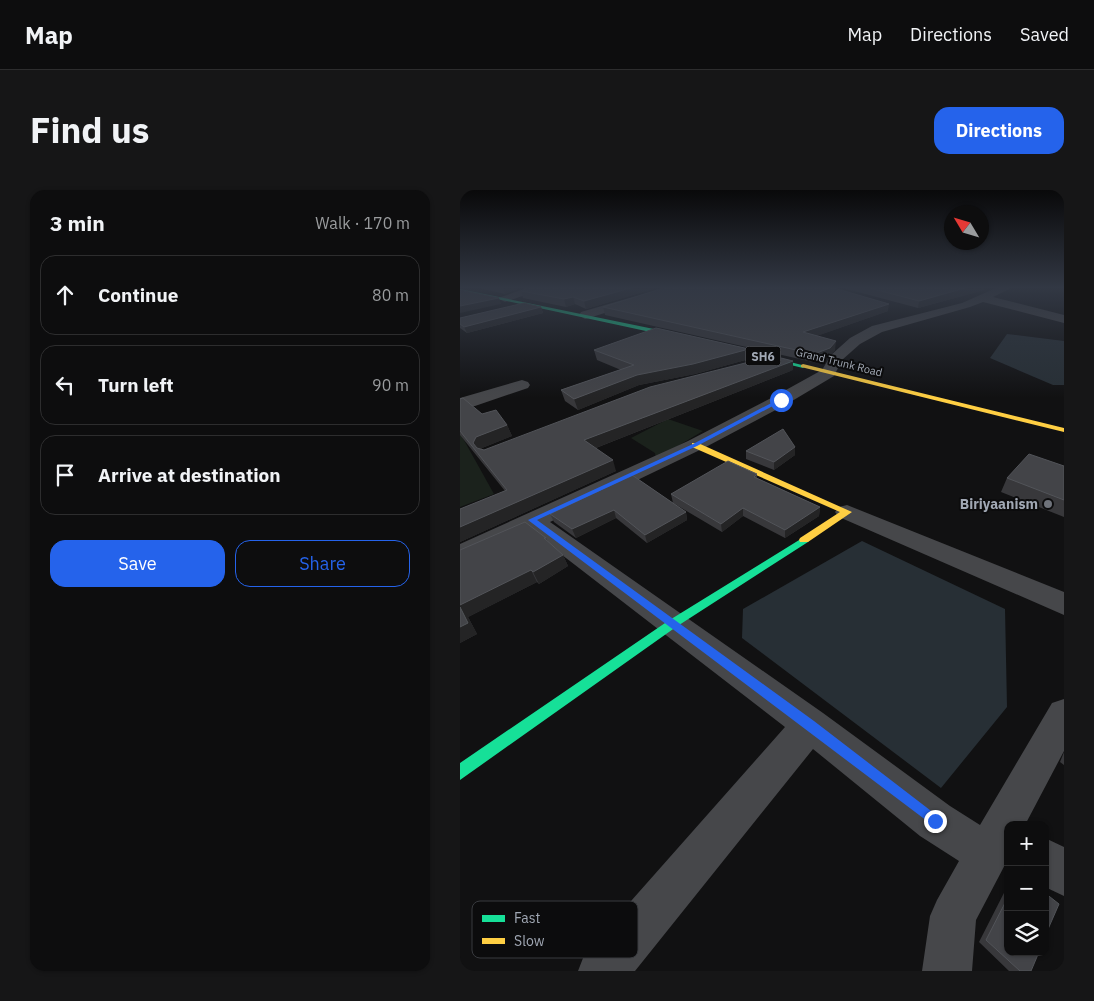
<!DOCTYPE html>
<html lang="en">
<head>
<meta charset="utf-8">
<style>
	body { margin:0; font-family:"IBM Plex Sans",sans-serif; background:#161617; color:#f1f3f6 }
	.controls { position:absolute; right:15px; bottom:15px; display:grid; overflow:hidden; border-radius:10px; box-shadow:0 1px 4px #0004 }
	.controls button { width:45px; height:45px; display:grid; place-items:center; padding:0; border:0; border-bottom:1px solid #2d2d2e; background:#0d0d0e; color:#f1f3f6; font:25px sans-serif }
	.compass { position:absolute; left:484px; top:15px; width:45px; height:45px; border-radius:50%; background:#0d0d0e; box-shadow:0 1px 4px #0004; rotate:308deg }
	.stop { position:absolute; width:15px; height:15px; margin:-11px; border:4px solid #2563eb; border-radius:50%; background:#fff }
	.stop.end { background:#2563eb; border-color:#fff; box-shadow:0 1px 5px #0008 }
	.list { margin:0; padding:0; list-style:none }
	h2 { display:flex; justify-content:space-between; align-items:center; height:65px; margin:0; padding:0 20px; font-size:21px }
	h2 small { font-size:16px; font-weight:400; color:#9a9c9e }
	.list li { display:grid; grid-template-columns:32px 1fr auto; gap:15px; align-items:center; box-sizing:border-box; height:80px; margin:0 10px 10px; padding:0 10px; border:1px solid #2d2d2e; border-radius:15px }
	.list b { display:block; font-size:19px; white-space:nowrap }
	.list em { font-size:16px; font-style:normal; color:#9a9c9e }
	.actions { display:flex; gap:10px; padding:15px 20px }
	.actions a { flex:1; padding:11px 0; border:1px solid #2563eb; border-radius:15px; text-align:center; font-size:18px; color:#2563eb }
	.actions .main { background:#2563eb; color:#fff }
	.icon { flex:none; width:28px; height:28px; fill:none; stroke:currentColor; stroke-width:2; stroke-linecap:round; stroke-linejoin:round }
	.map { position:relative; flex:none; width:604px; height:781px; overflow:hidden; border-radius:15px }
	header { display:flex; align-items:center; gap:30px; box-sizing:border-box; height:70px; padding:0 25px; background:#0d0d0e; border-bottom:1px solid #2d2d2e }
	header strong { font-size:24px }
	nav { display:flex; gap:28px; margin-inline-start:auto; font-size:18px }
	.intro { display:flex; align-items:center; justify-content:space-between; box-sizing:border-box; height:120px; padding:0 30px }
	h1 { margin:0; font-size:35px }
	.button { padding:12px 22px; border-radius:15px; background:#2563eb; color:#fff; font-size:18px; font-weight:700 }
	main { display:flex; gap:30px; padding:0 30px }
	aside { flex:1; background:#0d0d0e; border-radius:15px; box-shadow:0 1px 4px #0004 }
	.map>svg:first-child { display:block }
</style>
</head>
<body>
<header>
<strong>Map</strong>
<nav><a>Map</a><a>Directions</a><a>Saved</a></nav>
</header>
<div class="intro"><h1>Find us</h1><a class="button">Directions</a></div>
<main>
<aside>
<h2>3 min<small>Walk · 170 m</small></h2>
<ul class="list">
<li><svg class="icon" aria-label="ahead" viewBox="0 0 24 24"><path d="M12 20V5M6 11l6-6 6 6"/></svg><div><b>Continue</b></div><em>80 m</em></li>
<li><svg class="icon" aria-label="left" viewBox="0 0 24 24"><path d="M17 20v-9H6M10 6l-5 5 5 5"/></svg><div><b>Turn left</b></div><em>90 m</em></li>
<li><svg class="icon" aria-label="arrive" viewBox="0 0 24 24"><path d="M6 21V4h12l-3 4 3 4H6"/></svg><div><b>Arrive at destination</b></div></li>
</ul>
<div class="actions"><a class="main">Save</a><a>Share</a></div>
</aside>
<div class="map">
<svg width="604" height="781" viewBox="0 0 604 781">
	<rect width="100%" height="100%" fill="#111112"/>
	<path fill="#1b221c" d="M208,229L243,241L196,269L195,263L171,248Z
		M0,243L34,304L0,317Z"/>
	<path fill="#272f35" d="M547,144L604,151V195H593L530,168Z
		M402,351L545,419L547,517L481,598L282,448L283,419Z"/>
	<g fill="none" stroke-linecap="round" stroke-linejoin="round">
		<path fill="#46474a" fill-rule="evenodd" d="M67,98H85L45,112L39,109L41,107Z
			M204,98H222L129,128L125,129L119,125L121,122Z
			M536,98H551L533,107L604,125V133L523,112L510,117L422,142L400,154L382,170L374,186L327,214L242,259L90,332L363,523L490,616L520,635L592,513L604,509V561L565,635H548V669L516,730L512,781H462L470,726L477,710L499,671L460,646L353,559L175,781H118L125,763L325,537L71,341L0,373V354L228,251L315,206L362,180L371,165L390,148L412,136L502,113Z
			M62,190L68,192L70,195L68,198L15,216L0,218V208Z
			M387,315L604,402V425L379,327L375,322L379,317Z
			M585,648L604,657V706L585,697Z"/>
		<path fill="#16e098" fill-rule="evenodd" d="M0,99L223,145L346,176L343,178L223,149L0,101Z
			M344,347L348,348L349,350L348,352L216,437L0,590V573L208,431Z"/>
		<path fill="#ffcf43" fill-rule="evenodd" d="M343,174L604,238V242L341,177V175Z
			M232,253H238L392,322L348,352H340L339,350L340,348L380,322L232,257Z"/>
	</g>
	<path fill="#38383b" d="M19,98H60L45,104Z
		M196,98L126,119L115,114L106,117L63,108L61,101Z
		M383,98H524V100L458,118Z
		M81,117L83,123L7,143L0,138V128Z
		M143,117L428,121L356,146L375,160L369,166L353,172L145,125Z
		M289,159V169L235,184L179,195L118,220L105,211L101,200L161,180L137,170L134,160Z
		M333,180L136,258L156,281L0,352V319L45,301L0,245V209L22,224L47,235L52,246L22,258L21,259L24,260Z
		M286,261L335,265L314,280L286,269Z
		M604,276V327L541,302L547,288Z
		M297,284V288L360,317L359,326L325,348L283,326L262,342L213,313L211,304Z
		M172,285L226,322L227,330L187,353L156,328L116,348L94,332L90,324Z
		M86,348L88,352L103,365L108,376L79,394L77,392L8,427L17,444L0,453V360Z
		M604,562V575L600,572Z
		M548,695V762L571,781H549L519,752Z"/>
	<path fill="#242425" d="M43,98H60L45,104Z
		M171,98H196L126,119L124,111Z
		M505,98H524V100L458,118L459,111Z
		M113,107L115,114L106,117L104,109Z
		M39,108L41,114L0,123V116Z
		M429,114L428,121L343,151V142Z
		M81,117L83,123L7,143L4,137Z
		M376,151L375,160L369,166L353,172L354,164Z
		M289,159V169L235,184L179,195L118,220L114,209L177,185Z
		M333,171V180L128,261L124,250Z
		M47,235L52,246L22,258L18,264L13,253L16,247Z
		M335,257V265L314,280V272Z
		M153,270L156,281L0,352V337Z
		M360,317L359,326L325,348V340Z
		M283,318V326L262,342L261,334Z
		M154,320L156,328L116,348L112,339Z
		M226,322L227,330L187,353L185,345Z
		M103,365L108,376L79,394L73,382Z
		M71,380L77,392L8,427L17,444L0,453V415Z"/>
	<path fill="#434448" stroke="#525459" d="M67,98H171L124,111L113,107L104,109L61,101Z
		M204,98H374L429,114L343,142L376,151L370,158L354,164L143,117Z
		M410,98H505L459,111Z
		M0,100L39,108L0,116Z
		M64,113L81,117L4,137L0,134V128Z
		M196,138L289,159L233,174L177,185L114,209L101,200L174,175L134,160Z
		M313,166L333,171L124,250L153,270L0,337V319L47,300L0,241V209L3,208L22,224L36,220L47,235L16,247L13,253L17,258L24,260L190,197Z
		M323,239L335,257L314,272L286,261Z
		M569,264L604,276V310L547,288Z
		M268,271L297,284L294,287L360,317L325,340L283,318L261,334L211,304Z
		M172,285L226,322L185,345L154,320L112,339L90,324Z
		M65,332L86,348H84L103,365L73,382L71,380L0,415V360Z
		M0,417L8,433L0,437Z
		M585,703L599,714L585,746Z
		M548,707V762H579L571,781H560L526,750Z"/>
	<linearGradient id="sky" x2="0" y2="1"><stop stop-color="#09090a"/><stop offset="0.47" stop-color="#323844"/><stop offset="1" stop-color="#323844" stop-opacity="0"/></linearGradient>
	<rect width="604" height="208" fill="url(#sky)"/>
	<path fill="#2563eb" d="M319,209L324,210L237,256L77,330L354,531L479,627L481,631L479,635L475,637L68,330L233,254Z"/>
	<circle fill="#6f737b" stroke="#0c0c0d" stroke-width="2" cx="588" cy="314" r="5"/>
	<g text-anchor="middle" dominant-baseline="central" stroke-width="4" stroke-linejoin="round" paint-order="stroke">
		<g font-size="11" fill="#a1a8b4" stroke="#0c0c0d">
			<text transform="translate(379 172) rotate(14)">Grand Trunk Road</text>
		</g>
		<rect fill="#0c0c0d" stroke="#747982" stroke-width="1" x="285.5" y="156.5" width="35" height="19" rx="4"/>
		<g font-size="12" font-weight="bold" fill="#a1a8b4">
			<text x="303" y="166">SH6</text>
		</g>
		<g font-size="14" font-weight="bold" fill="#a1a8b4" stroke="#0c0c0d" text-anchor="end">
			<text x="578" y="314">Biriyaanism</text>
		</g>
	</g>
	<rect x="12" y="711" width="166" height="57" rx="8" fill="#0c0c0d" stroke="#393b3f" stroke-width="1"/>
	<rect x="22" y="725" width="23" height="7" fill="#16e098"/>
	<rect x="22" y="748" width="23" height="6" fill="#ffcf43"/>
	<g font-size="14" fill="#a1a8b4">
		<text x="54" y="733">Fast</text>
		<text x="54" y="756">Slow</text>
	</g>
</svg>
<div class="controls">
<button>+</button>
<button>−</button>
<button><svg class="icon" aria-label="layers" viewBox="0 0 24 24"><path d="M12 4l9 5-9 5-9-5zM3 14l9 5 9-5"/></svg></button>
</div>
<svg class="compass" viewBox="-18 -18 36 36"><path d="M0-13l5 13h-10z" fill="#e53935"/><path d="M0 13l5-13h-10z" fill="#9a9c9e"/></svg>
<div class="stop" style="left:321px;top:210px"></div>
<div class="stop end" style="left:475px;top:631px"></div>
</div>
</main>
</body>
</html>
